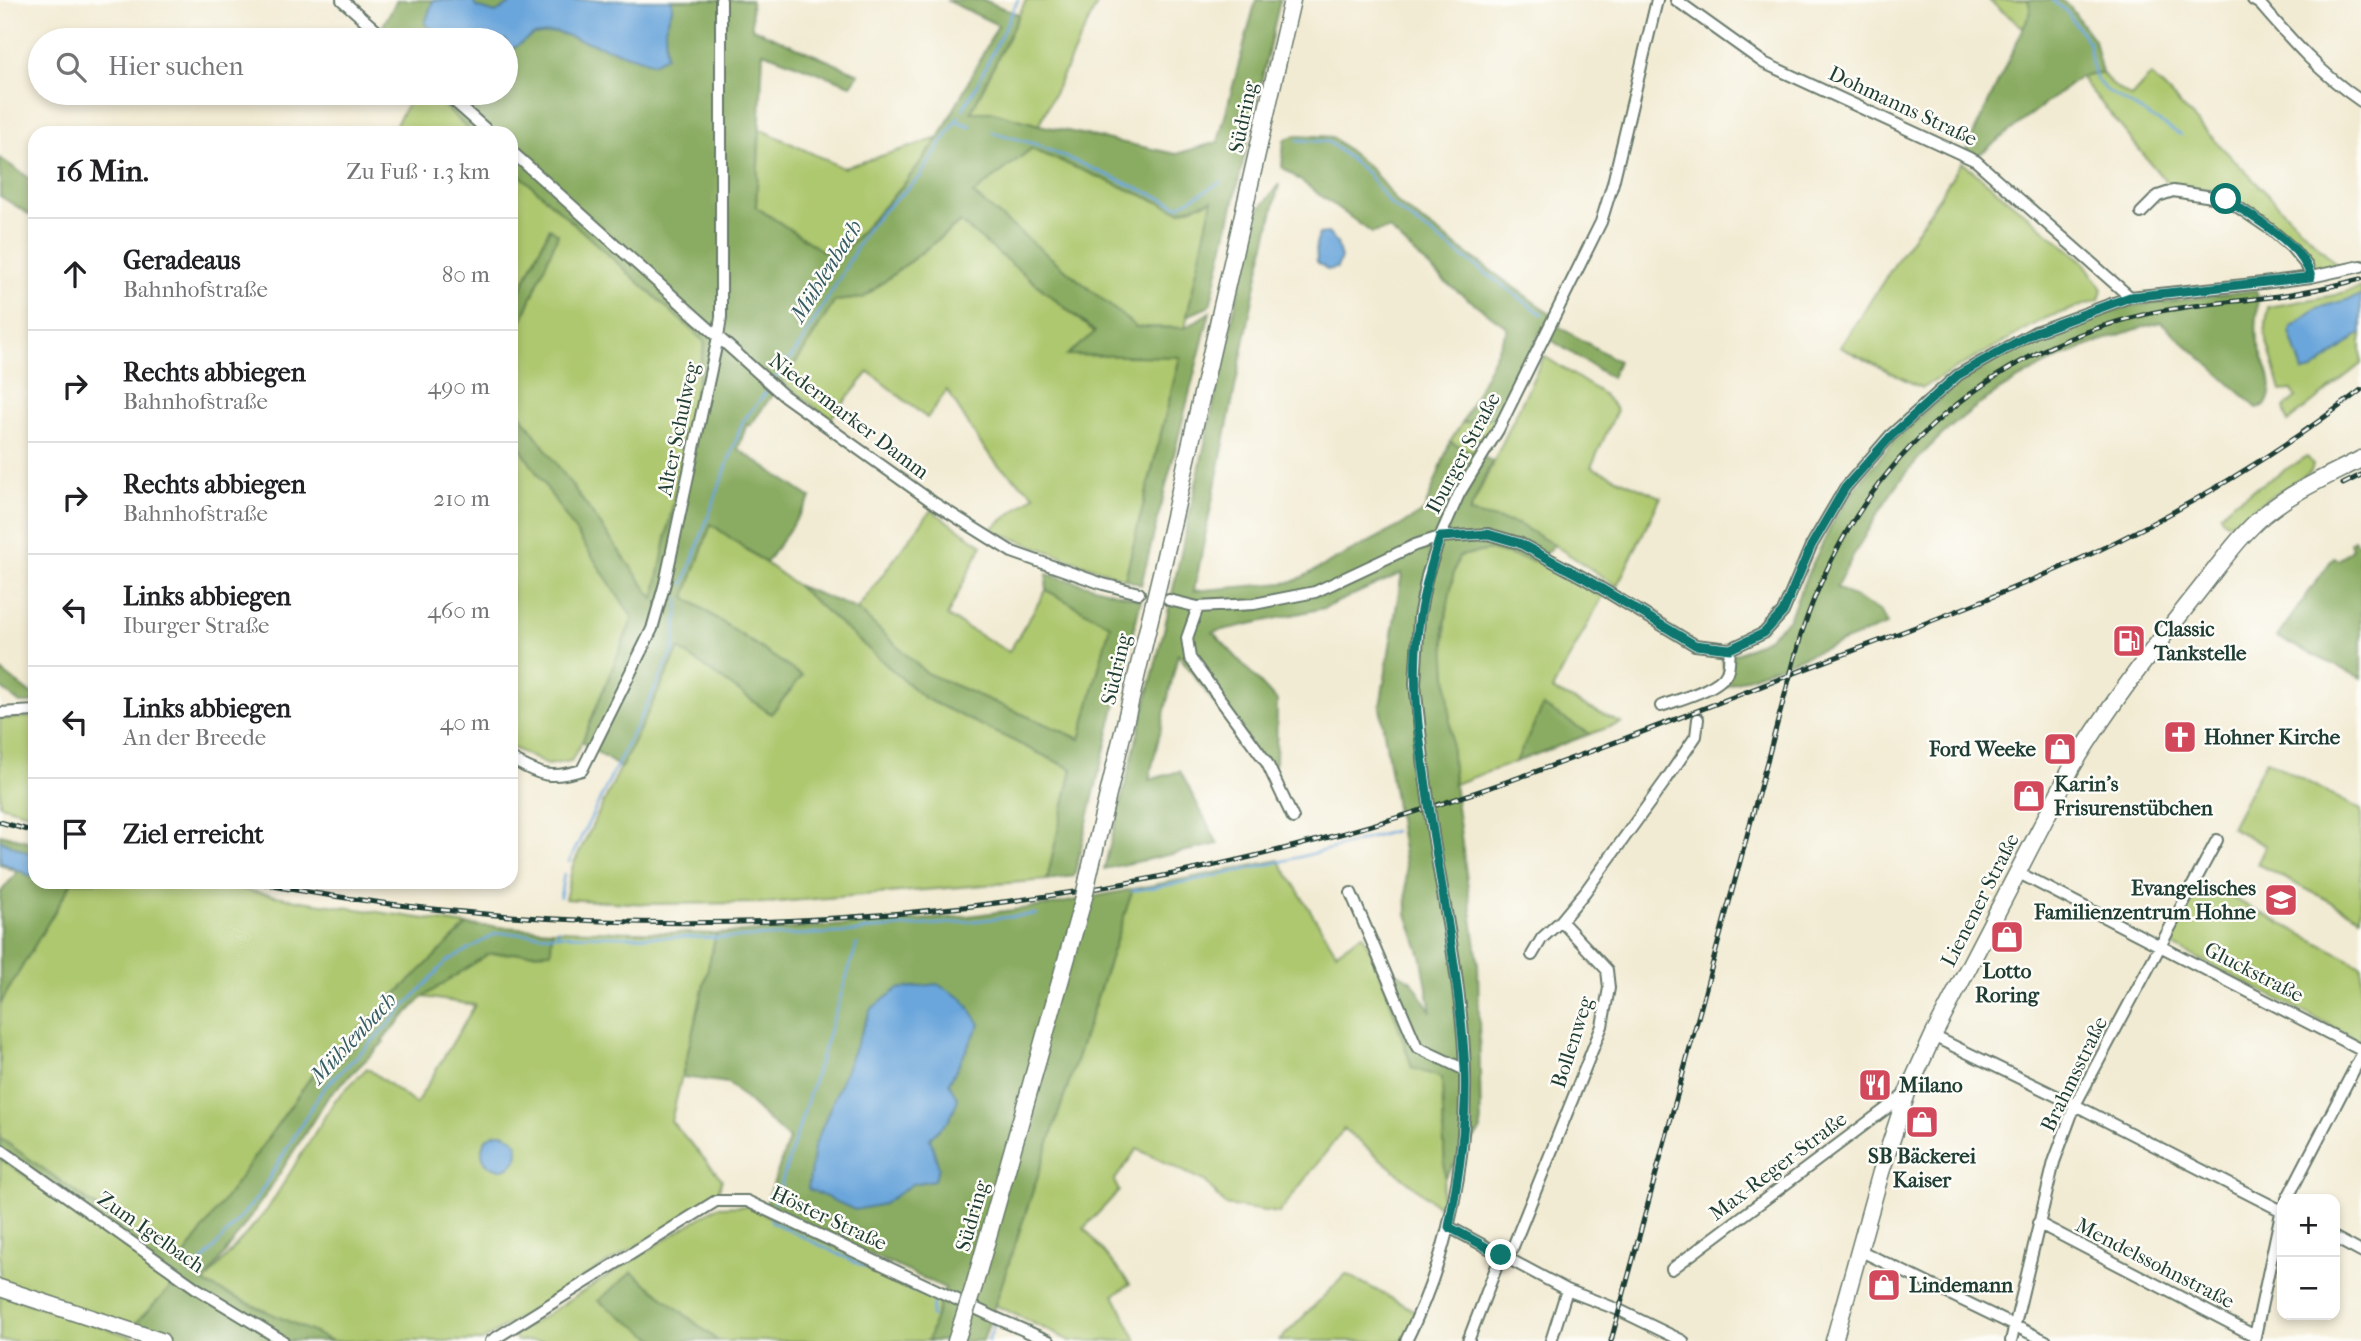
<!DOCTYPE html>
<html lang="de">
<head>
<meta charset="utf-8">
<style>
	body { margin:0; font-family:"IM FELL French Canon",serif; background:#f2f2f2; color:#202124 }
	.controls { position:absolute; right:21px; bottom:21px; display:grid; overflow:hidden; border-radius:14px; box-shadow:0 4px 10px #0003 }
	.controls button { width:63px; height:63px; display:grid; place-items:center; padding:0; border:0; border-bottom:2px solid #e0e0e0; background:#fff; color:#202124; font:35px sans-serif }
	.stop { position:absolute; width:21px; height:21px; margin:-16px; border:5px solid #0f766e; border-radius:50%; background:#fff }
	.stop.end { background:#0f766e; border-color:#fff; box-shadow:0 2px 7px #0008 }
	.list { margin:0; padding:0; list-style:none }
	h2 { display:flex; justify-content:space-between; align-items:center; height:91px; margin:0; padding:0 28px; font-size:30px }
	h2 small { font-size:23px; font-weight:400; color:#757577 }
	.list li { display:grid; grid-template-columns:46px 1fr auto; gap:21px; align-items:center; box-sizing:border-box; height:112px; padding:0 28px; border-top:2px solid #e0e0e0 }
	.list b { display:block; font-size:26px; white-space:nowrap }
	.list p { margin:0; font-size:23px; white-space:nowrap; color:#757577 }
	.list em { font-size:23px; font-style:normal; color:#757577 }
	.icon { flex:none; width:38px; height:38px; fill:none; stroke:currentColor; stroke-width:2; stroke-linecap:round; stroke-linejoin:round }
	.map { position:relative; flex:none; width:2361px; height:1341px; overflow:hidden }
	.search { position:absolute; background:#fff; box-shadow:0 4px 10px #0003; left:28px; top:28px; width:490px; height:77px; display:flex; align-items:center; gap:18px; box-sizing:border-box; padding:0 24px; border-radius:38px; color:#757577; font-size:26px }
	.panel { position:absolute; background:#fff; box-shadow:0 4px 10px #0003; left:28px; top:126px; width:490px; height:763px; border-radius:21px }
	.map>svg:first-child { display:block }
</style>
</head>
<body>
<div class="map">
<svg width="2361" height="1341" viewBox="0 0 2361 1341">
	<rect width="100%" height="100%" fill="#fdfcf7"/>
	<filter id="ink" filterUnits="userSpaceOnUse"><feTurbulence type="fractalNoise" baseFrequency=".0143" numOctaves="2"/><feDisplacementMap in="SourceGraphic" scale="14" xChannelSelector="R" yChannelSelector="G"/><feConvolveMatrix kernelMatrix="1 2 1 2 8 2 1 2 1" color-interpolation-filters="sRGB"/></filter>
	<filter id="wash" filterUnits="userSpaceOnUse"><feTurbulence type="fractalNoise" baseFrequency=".00686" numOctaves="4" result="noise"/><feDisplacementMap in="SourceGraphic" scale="28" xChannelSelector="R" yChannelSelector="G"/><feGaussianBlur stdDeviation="1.57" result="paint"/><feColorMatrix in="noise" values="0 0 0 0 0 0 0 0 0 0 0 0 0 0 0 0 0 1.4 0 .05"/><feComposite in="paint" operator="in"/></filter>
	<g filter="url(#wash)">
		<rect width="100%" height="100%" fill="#f2ebd3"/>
		<path fill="#aec86f" stroke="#668252" stroke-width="2" d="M1026,0H1099L1039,125L993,112H970L983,89Z
			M1988,0H2028L2031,11L2024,28Z
			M2102,73L2111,84L2131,97L2151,75L2337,265L2316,269L2294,243L2272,224L2225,190L2170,187L2080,77Z
			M414,93H429L473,133H391Z
			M760,129L843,168L939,138L903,185L836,260L756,207Z
			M1031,149L1180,211L1213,200L1185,328L1136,327L972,194Z
			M1962,162L2083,261L2102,289L2099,300L2046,318L1922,388L1840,347Z
			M511,167L705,342L654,600L511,401V347L558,235L549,229L511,310Z
			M961,222L1095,333L1068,355L1180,356L1125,579L990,530L1035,495L998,465L980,443L947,390L927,418L869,372L830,419L781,381L803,352L835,301L863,298Z
			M2361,287V364L2288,422L2284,407L2296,397L2292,390L2281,391L2265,335L2268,307L2335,295Z
			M1544,356L1603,394L1617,410L1591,467L1661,497L1617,586L1554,545L1518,524L1469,513Z
			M1499,417L1477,454L1450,442L1462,423Z
			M511,434L633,618L582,742L571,761L547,765L511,747Z
			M2307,456L2313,465L2311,471L2234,520L2229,523L2222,519L2220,514L2232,503Z
			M931,510L982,545L947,616L1009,652L1046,590L1111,625L1080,739L926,673L857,609Z
			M711,524L796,585L924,698L1072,769L1047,880L766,903L646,904L565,899L573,865L679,648L771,714L802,676L685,597Z
			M1490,550L1537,562L1603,596L1552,690L1621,723L1590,734L1543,707L1516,762L1454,784C1449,710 1434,627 1459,556Z
			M35,717V815L0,805V719Z
			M2266,760L2361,810V917L2257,864L2266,846L2231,827Z
			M1279,860L1336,952L1363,934L1384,982L1442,1078L1445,1177L1439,1207L1344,1129L1279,1213L1225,1205L1206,1182L1137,1149L1114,1181L1119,1191L1084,1228L1130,1284L1114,1295L1137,1341H1070L995,1305L1133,889Z
			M72,882H203L302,901L467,925L311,1077L178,1265L0,1138V1004Z
			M2202,882L2361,965V1041L2169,944Z
			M552,930L716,934L671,1121L722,1179L716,1200L580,1279L482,1341H332L203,1284L267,1210L335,1100L367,1068L416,1104L475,1005L423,997L488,954L550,952Z
			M0,1158L177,1281L133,1326L0,1282Z
			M747,1206L942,1296L928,1341H517L514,1335L717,1207Z
			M1346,1274L1417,1312L1405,1341H1279Z
			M0,1294L146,1341H0Z"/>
		<path fill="#8aac62" stroke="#54744b" stroke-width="2" d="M397,0H433L425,24L445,40H375Z
			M473,0H516L496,13L475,7Z
			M672,0H751L752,28L859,74L851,85L763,52L756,207L836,260L903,185L939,138L998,25L946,0H984L1019,15L971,112H993L1039,125L1176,154L1218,142L1256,0H1280L1210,306L1187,316L1212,200L1180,211L1031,149L973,194L1136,327L1185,328L1210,312L1141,585L1125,579L1180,357L1067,355L1095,332L960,222L863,298L835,301L803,352L750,426L747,424L738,449L811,498L766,563L711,524L685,597L802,676L771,714L679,649L621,768L582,742L633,618L511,434V401L654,599L705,342L511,167V133H473L429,93H506V53L533,35L556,32L655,63L666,56L665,28L672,9Z
			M2028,0H2061L2069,6L2094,40L2102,73L2080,77L1976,157L1966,150L2031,12Z
			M1296,135L1332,137L1371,169L1399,204L1549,313L1561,328L1618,361L1611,378L1540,333L1499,417L1462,423L1508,328L1445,282L1389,229L1372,233L1282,167L1284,140Z
			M0,158L35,182V218L0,196Z
			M1279,184L1257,279L1194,591L1293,582L1398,527L1424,511L1450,442L1492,461L1469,513L1518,524L1554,545L1537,562L1490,550L1459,556L1454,571L1444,627L1454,784L1478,962L1481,1130L1445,1177L1442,1078L1412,1068L1384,982L1396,972L1412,981L1431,1012L1422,959L1407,914L1406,869L1380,707L1402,573L1324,608L1213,632L1277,701L1276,762L1267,775L1178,654L1149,780L1180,771L1218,844L1104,869L1165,626L1255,215Z
			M550,228L558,234L511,347V310Z
			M2256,290C2261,306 2254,322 2257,338C2261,362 2280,383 2265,406L2257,408L2161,322C2070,347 1985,386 1920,457C1885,495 1861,542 1836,587L1881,612L1887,625L1726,686L1722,656L1739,653L1767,639L1789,619L1807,575L1834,520L1863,478L1894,441L1928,409L1961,382L1999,358L2039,337L2124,307Z
			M2354,539L2361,548L2359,563L2361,568V678L2277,637L2333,558L2339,560L2352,548L2350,542Z
			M1047,574L1141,600L1074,876L1047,880L1072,769L924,698L796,585L857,609L926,673L1080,739L1110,625L1046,590Z
			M0,670L35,697V703H20L0,687Z
			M1543,706L1590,734L1516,762Z
			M0,834L35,843V882H72L0,1004V893L17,872L0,864Z
			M1133,889L983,1341H928L945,1288L765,1207L789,1139L728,1083L682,1077L716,934L960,917L1051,905Z
			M467,925L552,930L551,952L488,954L423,997L382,1040L384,1042L328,1097L269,1190L204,1283L332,1341H181L133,1326L177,1281L0,1158V1138L178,1265L311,1077Z
			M632,1272L718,1341H658L598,1301Z"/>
		<path fill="#6ba6db" stroke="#457288" stroke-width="2" d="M433,0H473L476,7L496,13L516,0H672V9L665,28L666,56L654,63L556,32L533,35L506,53V40H445L425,24Z
			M1328,233L1337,243L1341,258L1337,268L1328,270L1317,262L1316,244L1319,234Z
			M2361,296V333L2313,370L2303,372L2290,332L2291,327L2317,308Z
			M0,840L35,856V878L0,862Z
			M937,984L963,999L980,1024L949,1083L958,1099L950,1119L930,1138L939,1168L934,1180L912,1184L884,1204L855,1210L808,1189L814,1147L871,1009L898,989Z
			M482 1151a18 18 0 1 1 36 0a18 18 0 1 1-36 0Z"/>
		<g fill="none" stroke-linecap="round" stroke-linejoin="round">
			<path stroke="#6ba6db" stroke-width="2.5" d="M2052,0L2066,11L2089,43L2092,64L2096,79L2106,90L2181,135
				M963,109L976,87L1018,0
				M956,121L971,126
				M992,132L1035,144L1179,206L1221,182
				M1298,140L1329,142L1367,173L1390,204L1542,314
				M774,380L798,348L827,300L866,231L882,212L919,178L959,116
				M684,584L743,421L767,391
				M569,862L674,650L679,599
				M1132,891C1221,877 1308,857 1394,831
				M560,897L564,874
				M861,930L954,923L1037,914
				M558,935L726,938L861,932
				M775,1203L857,944
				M770,1218L772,1222L934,1300L931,1316L933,1317
				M191,1275L257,1198L323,1089L376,1038L446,962L497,933L558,935V929
				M988,1341L995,1323"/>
		</g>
	</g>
	<g filter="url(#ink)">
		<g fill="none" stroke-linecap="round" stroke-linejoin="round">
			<defs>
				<path id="street" d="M342,0L387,40
					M1676,0L1764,63L1976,161L2130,297
					M2253,0L2260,4C2291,40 2321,74 2361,101
					M445,93L490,133
					M511,151L783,395L934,503L1012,552L1103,584L1139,593
					M2141,213L2158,196L2173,191L2226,199L2270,229L2291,247L2307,266L2311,277
					M1169,600L1198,607L1254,604L1315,592L1415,545L1440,537L1488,534L1519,543L1584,578L1695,645L1730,649L1764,633L1783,612L1811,546L1845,488L1890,436L1958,375L2035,332L2130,297L2263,283L2311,277L2361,266
					M1198,607L1187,638L1190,658L1267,763L1293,818
					M1661,706C1677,700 1720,689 1727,672C1730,666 1729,656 1730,649
					M0,713L35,711
					M511,759C541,775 548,780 582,770L652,629L665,583L718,337L721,317V0
					M1425,777L1415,684L1419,617L1427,576L1440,537L1459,494L1498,430L1601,222L1613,183L1657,0
					M2017,872L2361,1050
					M1351,893L1417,1047L1465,1070
					M1532,955L1542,938L1561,921
					M1933,1036L2075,1105L2282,1211
					M0,1149L196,1288L283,1341
					M2287,1199L2361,1056
					M2038,1223L2255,1336
					M1449,1227L1567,1290L1619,1310L1683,1341
					M2335,1238L2361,1252
					M1859,1250L2046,1341
					M1508,1259L1602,1026L1609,988L1607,970L1561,921L1585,892L1666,780L1696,736L1698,719
					M1672,1269L1907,1093
					M491,1341L716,1201H747L996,1318L1049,1341
					M1406,1341C1448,1258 1467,1164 1465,1072C1463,994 1445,911 1433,834
					M1468,1341L1501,1255
					M1551,1341L1567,1290
					M2011,1341L2054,1162L2075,1105L2217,840
					M2254,1341L2282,1208"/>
				<path id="secondary" d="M1088,878L1162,569L1292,0
					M974,1286L1084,897
					M0,1288L161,1341
					M956,1341L962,1323
					M1834,1341L1881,1172L1907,1093L1933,1036L2072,767C2110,704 2155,646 2201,588C2220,564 2240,535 2264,515C2293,491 2328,476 2361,459"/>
			</defs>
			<use href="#street" stroke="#697a6c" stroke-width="14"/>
			<use href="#secondary" stroke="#697a6c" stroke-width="19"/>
			<use href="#street" stroke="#fff" stroke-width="10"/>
			<use href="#secondary" stroke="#fff" stroke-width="16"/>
			<defs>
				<path id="rail" d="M2343,484L2361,475
					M0,822L35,832
					M251,882C605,949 975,932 1322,839C1484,796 1640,733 1795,673C1896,634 1997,598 2095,552C2189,507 2279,453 2361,390
					M1611,1341L1801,635C1855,468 1979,352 2151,313C2193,304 2236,302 2278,296C2306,292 2334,286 2361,279"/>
			</defs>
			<use href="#rail" stroke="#1f3d34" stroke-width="5"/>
			<use href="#rail" stroke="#fdfcf7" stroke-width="2.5" stroke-dasharray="8" stroke-linecap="butt"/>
			<defs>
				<path id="street-bridge" d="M1425,777L1433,834"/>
				<path id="secondary-bridge" d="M1084,897L1088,878
					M962,1323L974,1286"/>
			</defs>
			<use href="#street-bridge" stroke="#697a6c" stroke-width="14" stroke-linecap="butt"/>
			<use href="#secondary-bridge" stroke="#697a6c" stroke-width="19" stroke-linecap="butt"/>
			<use href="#street-bridge" stroke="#fff" stroke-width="10"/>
			<use href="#secondary-bridge" stroke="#fff" stroke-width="16"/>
		</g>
	</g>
	<g fill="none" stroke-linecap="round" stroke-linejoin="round" filter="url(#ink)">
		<path stroke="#0f766e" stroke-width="9" d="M1501,1255L1449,1227C1459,1175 1467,1122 1465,1069C1460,979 1441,889 1428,799C1421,751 1413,701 1416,651C1418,612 1428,574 1440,537L1488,534L1519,543L1584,578L1695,645L1730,649L1764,633L1783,612L1811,546L1845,488L1891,436L1958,375L2035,332L2130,297L2311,277C2303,244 2252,217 2226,199"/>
	</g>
	<defs>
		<symbol id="fuel-square" viewBox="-11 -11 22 22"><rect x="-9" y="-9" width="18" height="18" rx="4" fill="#d1495b" stroke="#fdfcf7"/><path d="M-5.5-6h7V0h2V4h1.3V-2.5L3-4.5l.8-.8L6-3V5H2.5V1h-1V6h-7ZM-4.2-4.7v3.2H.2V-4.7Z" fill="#fff"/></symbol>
		<symbol id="church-square" viewBox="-11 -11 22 22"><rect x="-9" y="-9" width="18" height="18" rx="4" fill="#d1495b" stroke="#fdfcf7"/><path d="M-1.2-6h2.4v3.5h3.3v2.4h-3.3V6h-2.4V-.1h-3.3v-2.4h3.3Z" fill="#fff"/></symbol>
		<symbol id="shop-square" viewBox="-11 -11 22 22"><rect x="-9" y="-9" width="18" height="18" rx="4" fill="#d1495b" stroke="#fdfcf7"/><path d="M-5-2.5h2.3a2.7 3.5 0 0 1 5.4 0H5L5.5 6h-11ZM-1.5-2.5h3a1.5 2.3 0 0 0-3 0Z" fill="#fff"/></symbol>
		<symbol id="school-square" viewBox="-11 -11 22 22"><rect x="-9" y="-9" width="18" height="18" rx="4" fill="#d1495b" stroke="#fdfcf7"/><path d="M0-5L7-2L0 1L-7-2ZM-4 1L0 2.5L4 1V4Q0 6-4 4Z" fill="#fff"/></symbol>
		<symbol id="restaurant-square" viewBox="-11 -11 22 22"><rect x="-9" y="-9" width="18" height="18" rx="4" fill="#d1495b" stroke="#fdfcf7"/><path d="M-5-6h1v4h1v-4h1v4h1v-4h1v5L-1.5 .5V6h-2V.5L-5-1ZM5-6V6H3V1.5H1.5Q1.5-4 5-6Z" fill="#fff"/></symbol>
	</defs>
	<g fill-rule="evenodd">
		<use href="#fuel-square" x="2110" y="622" width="38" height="38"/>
		<use href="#church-square" x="2161" y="718" width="38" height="38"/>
		<use href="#shop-square" x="2041" y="730" width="38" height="38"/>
		<use href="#shop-square" x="2010" y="777" width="38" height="38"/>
		<use href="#school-square" x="2262" y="881" width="38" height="38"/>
		<use href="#shop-square" x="1988" y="918" width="38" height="38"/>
		<use href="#restaurant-square" x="1856" y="1066" width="38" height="38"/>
		<use href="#shop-square" x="1903" y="1103" width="38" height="38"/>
		<use href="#shop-square" x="1865" y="1266" width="38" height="38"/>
	</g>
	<g text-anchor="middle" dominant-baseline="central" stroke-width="5" stroke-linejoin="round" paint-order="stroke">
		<g font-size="21" fill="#1f3d34" stroke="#fdfcf7">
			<text transform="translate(1903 106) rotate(25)">Dohmanns Straße</text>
			<text transform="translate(1243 117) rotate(-78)">Südring</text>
			<text transform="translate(849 416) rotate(37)">Niedermarker Damm</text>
			<text transform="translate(678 429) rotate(-78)">Alter Schulweg</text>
			<text transform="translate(1463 453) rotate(-62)">Iburger Straße</text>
			<text transform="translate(1116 669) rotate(-77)">Südring</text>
			<text transform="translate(1980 900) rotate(-63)">Lienener Straße</text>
			<text transform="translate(2254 972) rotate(27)">Gluckstraße</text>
			<text transform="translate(1572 1042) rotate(-72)">Bollenweg</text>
			<text transform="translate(2074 1074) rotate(-64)">Brahmsstraße</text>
			<text transform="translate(1778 1166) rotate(-37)">Max-Reger-Straße</text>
			<text transform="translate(972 1216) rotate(-74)">Südring</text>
			<text transform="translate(829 1218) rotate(25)">Höster Straße</text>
			<text transform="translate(151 1232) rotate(35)">Zum Igelbach</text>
			<text transform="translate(2155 1263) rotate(27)">Mendelssohnstraße</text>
		</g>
		<g font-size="21" font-weight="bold" fill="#1f3d34" stroke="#fdfcf7" text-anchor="start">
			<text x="2154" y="629">Classic<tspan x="2154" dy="24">Tankstelle</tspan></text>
			<text x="2204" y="737">Hohner Kirche</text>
			<text x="2036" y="749" text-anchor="end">Ford Weeke</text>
			<text x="2054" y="784">Karin's<tspan x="2054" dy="24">Frisurenstübchen</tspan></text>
			<text x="2256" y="888" text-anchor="end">Evangelisches<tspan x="2256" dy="24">Familienzentrum Hohne</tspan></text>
			<text x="2007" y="971" text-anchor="middle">Lotto<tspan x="2007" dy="24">Roring</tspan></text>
			<text x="1899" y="1085">Milano</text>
			<text x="1922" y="1156" text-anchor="middle">SB Bäckerei<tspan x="1922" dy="24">Kaiser</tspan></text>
			<text x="1909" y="1285">Lindemann</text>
		</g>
		<g font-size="23" font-style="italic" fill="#365c66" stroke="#fdfcf7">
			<text transform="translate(826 271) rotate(-58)">Mühlenbach</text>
			<text transform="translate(353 1038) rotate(-47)">Mühlenbach</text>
		</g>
	</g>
</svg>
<div class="controls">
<button>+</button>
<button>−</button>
</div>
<div class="stop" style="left:2226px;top:199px"></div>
<div class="stop end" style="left:1501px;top:1255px"></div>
<div class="search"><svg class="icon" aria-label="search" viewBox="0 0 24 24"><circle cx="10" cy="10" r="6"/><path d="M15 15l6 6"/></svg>Hier suchen</div>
<section class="panel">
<h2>16 Min.<small>Zu Fuß · 1.3 km</small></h2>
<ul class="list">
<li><svg class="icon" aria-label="ahead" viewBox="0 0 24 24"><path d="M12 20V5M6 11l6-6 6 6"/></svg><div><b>Geradeaus</b><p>Bahnhofstraße</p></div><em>80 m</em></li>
<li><svg class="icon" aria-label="right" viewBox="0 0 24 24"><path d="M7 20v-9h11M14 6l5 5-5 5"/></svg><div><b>Rechts abbiegen</b><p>Bahnhofstraße</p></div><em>490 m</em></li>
<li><svg class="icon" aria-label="right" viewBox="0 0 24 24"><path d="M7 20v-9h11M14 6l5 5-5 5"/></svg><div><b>Rechts abbiegen</b><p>Bahnhofstraße</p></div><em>210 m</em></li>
<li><svg class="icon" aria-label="left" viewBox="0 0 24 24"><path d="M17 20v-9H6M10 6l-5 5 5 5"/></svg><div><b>Links abbiegen</b><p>Iburger Straße</p></div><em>460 m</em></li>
<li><svg class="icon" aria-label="left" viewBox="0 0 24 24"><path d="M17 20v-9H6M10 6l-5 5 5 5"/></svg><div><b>Links abbiegen</b><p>An der Breede</p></div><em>40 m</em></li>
<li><svg class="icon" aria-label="arrive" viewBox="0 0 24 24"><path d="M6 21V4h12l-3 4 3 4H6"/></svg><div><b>Ziel erreicht</b></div></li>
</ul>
</section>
</div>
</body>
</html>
